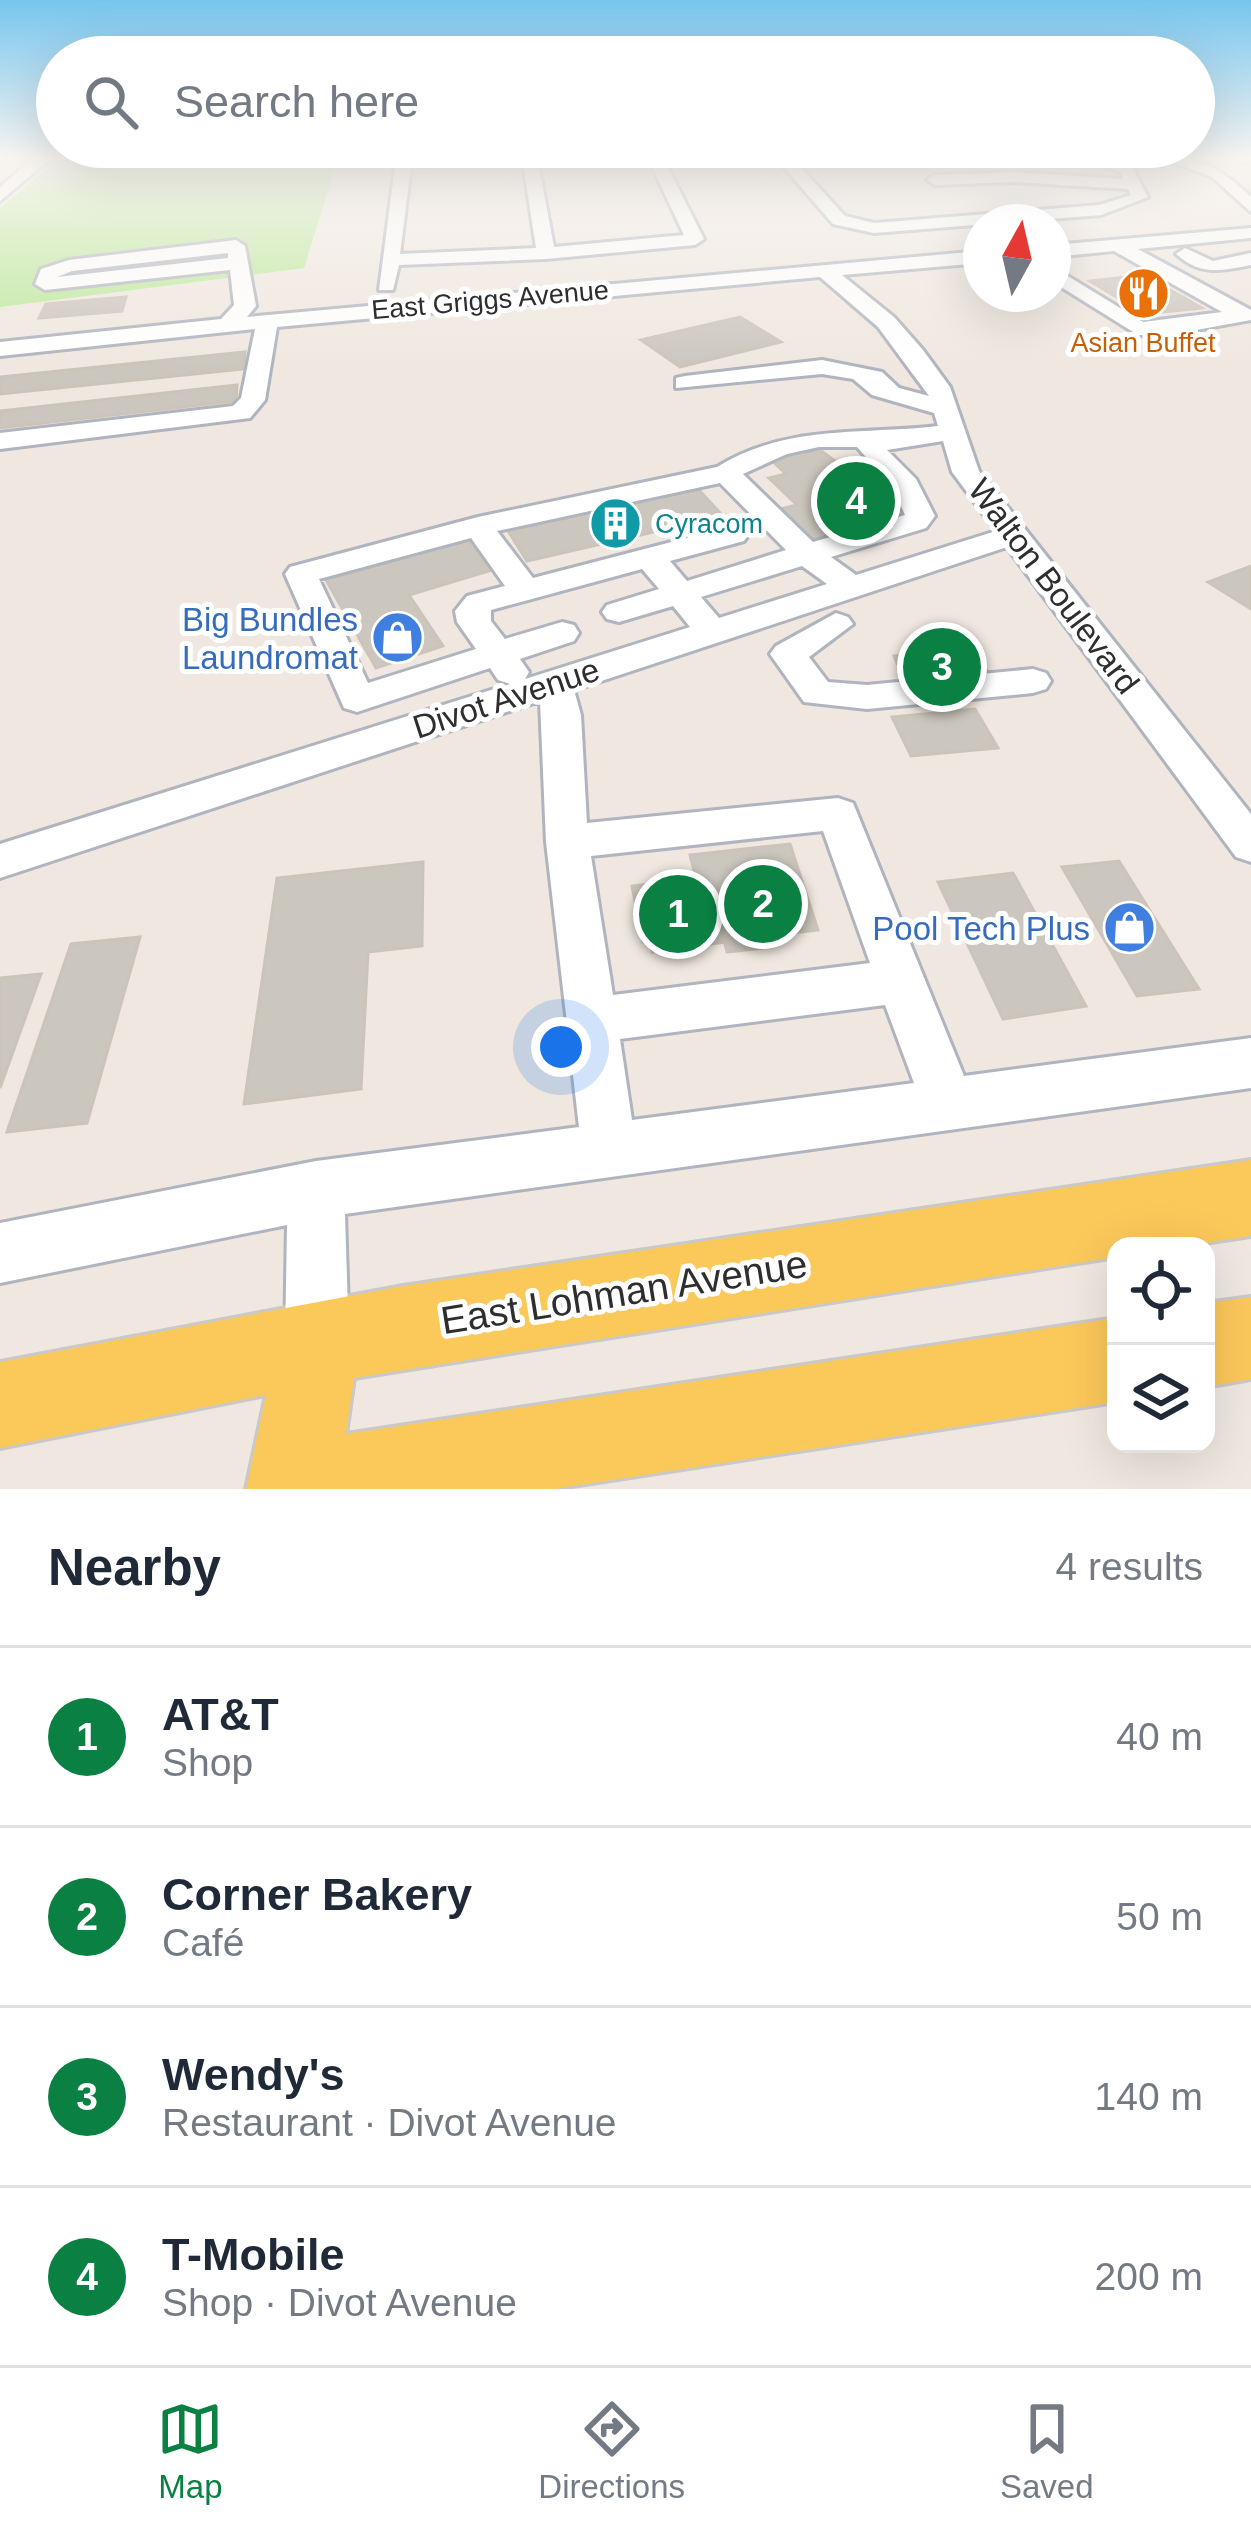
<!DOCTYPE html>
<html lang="en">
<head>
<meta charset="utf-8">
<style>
	body { margin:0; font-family:Helvetica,sans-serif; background:#f6f6f7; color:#1f2937 }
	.controls { position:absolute; right:36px; bottom:36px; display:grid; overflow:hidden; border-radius:24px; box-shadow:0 12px 48px #0002 }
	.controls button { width:108px; height:108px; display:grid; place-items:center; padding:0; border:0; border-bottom:3px solid #e0e1e3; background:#fff; color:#1f2937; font:60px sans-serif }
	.compass { position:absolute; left:963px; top:204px; width:108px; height:108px; border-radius:50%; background:#fff; box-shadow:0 12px 48px #0002; rotate:8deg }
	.you { position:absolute; left:561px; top:1047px; width:42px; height:42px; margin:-30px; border:9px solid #fff; border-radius:50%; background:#1a73e8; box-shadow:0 0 0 18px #1a73e833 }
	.badge { display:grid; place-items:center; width:78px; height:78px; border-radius:50%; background:#0b8043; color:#fff; font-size:39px; font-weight:700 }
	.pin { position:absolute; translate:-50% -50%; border:6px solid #fff; box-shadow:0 3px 12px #0006 }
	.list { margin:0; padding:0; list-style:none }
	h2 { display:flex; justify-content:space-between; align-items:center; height:156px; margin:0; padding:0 48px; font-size:51px }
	h2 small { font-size:39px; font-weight:400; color:#747a83 }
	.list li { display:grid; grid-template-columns:78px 1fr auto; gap:36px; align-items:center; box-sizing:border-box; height:180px; padding:0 48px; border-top:3px solid #e0e1e3 }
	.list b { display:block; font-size:45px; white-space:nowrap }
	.list p { margin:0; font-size:39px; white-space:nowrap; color:#747a83 }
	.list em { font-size:39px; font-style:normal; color:#747a83 }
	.icon { flex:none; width:66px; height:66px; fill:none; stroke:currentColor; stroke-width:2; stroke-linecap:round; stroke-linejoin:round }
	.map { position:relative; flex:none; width:1251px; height:1489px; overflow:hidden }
	.search { position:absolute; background:#fff; box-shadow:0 12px 48px #0002; left:36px; right:36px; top:36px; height:132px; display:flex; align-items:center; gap:30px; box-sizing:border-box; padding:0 42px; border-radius:66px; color:#747a83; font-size:45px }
	.sheet { height:876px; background:#fff }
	nav { display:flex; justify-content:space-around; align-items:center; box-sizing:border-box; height:168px; border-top:3px solid #e0e1e3; background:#fff; font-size:33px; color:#747a83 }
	nav a { display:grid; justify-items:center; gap:6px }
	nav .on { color:#0b8043 }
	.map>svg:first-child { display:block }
</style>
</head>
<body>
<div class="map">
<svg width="1251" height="1489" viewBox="0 0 1251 1489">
	<rect width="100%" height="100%" fill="#f0e8e0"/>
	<path fill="#bbe999" d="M58,158H338L304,268L0,307V209Z"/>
	<path fill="#cbc6be" stroke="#ccc4b9" stroke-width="3" d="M1144,275L1202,308L1144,314L1090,281Z
		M126,297L122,311L39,318L46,304Z
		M740,317L781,342L680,367L641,340Z
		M245,352L244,369L0,394V377Z
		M237,385L236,401L0,428V411Z
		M816,447L873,489L855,493L886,521L810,540L780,509L797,505L769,478L786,474L768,457Z
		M698,489L723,516L527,561L508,531Z
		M468,540L492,570L409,595L443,646L376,668L326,580Z
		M1251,566V609L1208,582Z
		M974,648L991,678L907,685L894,656Z
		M975,709L998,748L911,756L892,717Z
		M790,844L818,930L760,937L763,948L727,952L708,877L696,878L690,855Z
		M1119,861L1199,989L1137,996L1062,867Z
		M423,862L422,946L368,952L361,1089L244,1104L277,878Z
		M1013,873L1086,1006L1003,1019L938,882Z
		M708,877L726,942L652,952L650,941L643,942L632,886Z
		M140,937L87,1123L7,1132L71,944Z
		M41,974L0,1088V978Z"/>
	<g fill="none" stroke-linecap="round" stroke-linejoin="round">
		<defs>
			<path id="minor" d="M34,158H51L0,201V187Z
				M396,158H542L538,162L554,247L684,235L648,158H663L704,239L695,245L546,259L399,265L393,290H379ZM523,163L536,248L400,254L411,166Z
				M776,158H792L845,216L874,223L1099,205L1131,195L1128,189L1014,182L935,185L927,180L935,175L1014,172L1123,179L1121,173L1087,158H1108L1132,167L1148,197L1101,215L874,233L833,224Z
				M1164,158C1202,157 1225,172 1251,197V212L1212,177Z
				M1251,228V238L1138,249L1251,310V320L1163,336L1138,335L1053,282V267L1143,322L1222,312L1114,251L1053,257V245Z
				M236,240L245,246L256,306L247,317L981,251V263L842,275L894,317L923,350L950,387L979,471L1251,814V862L1236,857L1007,547L574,690L581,715L587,823L838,798L853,803L964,1076L1251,1038V1088L345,1214L349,1343L339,1365L317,1375L295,1365L285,1343L287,1225L0,1283V1223L316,1161L579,1127L546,842L540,701L0,878V844L510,684L498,680L490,668L357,712L344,708L285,574L290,567L478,517L717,467C787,424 861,435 938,426L934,413L872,395L853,379L822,374L676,388V378L685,376L822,360L882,372L899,388L929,396L878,327L820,277L277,327L265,400L250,418L0,449V433L233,406L241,398L255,329L0,356V342L221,319L234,305L230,270L45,290L35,284L41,269L69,260ZM228,253V258L57,277L72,271ZM943,441L952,472L996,531L856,575L831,557L926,528L935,516L916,479L887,450ZM819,447H857L893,488L905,515L813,542L743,474L787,454ZM720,483L786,550L687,581L670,561L744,541L748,535L733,526L533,578L497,531ZM471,538L505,586L467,596L455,611L457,622L476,649L368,683L319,579ZM802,566L827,584L719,618L701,597ZM642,569L659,589L607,605L602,612L607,619L619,622L673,606L690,627L525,679L529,672L520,659L574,641L579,633L574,625L562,622L505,639L491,621V610ZM823,831L870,963L613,995L591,856ZM885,1005L914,1083L632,1120L620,1039Z
				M1185,248L1213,261L1251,253V265C1220,271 1201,276 1176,254Z
				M836,613L848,617L853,624L809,657L828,682L867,685L1033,669L1046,673L1051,681L1046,689L1033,693L867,709L804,702L770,654L776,646Z"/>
			<path id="major" d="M1251,1160V1236L1185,1246H1116V1257L354,1378L346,1434L1116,1318V1402L553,1489H246L266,1395L0,1448V1362L403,1286Z
				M1251,1297V1379L1206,1387V1303Z"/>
			<path id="highway" d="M1239,158H1251V165L1242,163Z"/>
		</defs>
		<use href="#minor" stroke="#b0b4be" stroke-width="6"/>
		<use href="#major" stroke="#c9c9c9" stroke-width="6"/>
		<use href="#highway" stroke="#c9c9c9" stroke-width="6"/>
		<use href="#minor" fill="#fff" fill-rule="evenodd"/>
		<use href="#major" fill="#fbc85a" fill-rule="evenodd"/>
		<use href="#highway" fill="#ff955c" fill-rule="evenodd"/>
	</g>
	<linearGradient id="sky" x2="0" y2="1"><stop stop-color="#77c5ee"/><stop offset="0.43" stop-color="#f8f5f1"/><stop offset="1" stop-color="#f8f5f1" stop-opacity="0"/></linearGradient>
	<rect width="1251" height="366" fill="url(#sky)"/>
	<defs>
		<symbol id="restaurant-disc" viewBox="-11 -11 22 22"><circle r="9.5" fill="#e8710a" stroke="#fff"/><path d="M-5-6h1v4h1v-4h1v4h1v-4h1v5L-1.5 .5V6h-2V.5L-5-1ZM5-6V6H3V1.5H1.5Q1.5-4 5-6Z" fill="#fff"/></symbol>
		<symbol id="building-disc" viewBox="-11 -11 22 22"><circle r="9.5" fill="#0f9aa8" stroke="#fff"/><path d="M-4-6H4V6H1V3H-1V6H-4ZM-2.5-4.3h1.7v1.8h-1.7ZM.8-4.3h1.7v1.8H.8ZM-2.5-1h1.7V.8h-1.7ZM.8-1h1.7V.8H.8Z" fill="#fff"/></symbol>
		<symbol id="shop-disc" viewBox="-11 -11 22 22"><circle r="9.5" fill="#3f7fe0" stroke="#fff"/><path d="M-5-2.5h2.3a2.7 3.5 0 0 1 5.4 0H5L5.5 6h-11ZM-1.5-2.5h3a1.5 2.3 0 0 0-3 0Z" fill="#fff"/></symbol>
	</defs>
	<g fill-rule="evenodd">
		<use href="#restaurant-disc" x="1114" y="264" width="59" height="59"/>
		<use href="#building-disc" x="586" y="494" width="59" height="59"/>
		<use href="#shop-disc" x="368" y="608" width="59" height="59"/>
		<use href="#shop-disc" x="1100" y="898" width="59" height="59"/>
	</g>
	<g text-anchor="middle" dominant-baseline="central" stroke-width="10" stroke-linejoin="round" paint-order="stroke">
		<g font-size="27" fill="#2e2e2e" stroke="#fff">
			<text transform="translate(490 300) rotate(-5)">East Griggs Avenue</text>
		</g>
		<g font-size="27" fill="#c56008" stroke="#fff">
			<text x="1143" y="343">Asian Buffet</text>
		</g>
		<g font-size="27" fill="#0d838f" stroke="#fff" text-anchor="start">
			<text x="655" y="524">Cyracom</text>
		</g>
		<g font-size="33" fill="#2e2e2e" stroke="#fff">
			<text transform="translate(1054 586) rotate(53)">Walton Boulevard</text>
			<text transform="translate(506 698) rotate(-18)">Divot Avenue</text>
		</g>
		<g font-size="33" fill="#366cbe" stroke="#fff" text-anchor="end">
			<text x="358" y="619">Big Bundles<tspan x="358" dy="38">Laundromat</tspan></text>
			<text x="1090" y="928">Pool Tech Plus</text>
		</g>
		<g font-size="39" fill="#2e2e2e" stroke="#fff">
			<text transform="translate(624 1292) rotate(-9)">East Lohman Avenue</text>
		</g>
	</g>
</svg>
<div class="controls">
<button><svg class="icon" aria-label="locate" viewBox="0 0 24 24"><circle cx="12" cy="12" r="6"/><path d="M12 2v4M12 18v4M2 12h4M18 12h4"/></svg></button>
<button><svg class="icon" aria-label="layers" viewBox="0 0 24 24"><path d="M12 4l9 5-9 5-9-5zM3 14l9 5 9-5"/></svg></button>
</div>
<svg class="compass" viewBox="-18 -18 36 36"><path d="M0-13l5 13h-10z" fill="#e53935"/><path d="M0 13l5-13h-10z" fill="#747a83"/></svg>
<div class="you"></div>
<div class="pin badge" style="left:678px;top:914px">1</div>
<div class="pin badge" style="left:763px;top:904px">2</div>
<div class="pin badge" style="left:942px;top:667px">3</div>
<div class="pin badge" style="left:856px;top:501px">4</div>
<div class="search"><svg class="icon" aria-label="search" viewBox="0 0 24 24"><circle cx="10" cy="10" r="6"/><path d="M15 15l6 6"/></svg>Search here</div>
</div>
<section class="sheet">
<h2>Nearby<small>4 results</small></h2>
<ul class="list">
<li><span class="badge">1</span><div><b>AT&amp;T</b><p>Shop</p></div><em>40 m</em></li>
<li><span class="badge">2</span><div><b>Corner Bakery</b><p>Café</p></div><em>50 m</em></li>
<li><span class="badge">3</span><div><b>Wendy's</b><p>Restaurant · Divot Avenue</p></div><em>140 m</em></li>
<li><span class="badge">4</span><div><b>T-Mobile</b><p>Shop · Divot Avenue</p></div><em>200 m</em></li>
</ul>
</section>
<nav>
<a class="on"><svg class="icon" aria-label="map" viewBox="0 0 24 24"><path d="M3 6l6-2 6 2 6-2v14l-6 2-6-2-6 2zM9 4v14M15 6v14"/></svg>Map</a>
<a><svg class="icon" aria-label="directions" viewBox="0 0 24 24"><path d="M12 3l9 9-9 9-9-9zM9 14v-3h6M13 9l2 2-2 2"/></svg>Directions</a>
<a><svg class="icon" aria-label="saved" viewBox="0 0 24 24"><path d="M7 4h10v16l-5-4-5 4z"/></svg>Saved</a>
</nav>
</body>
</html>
